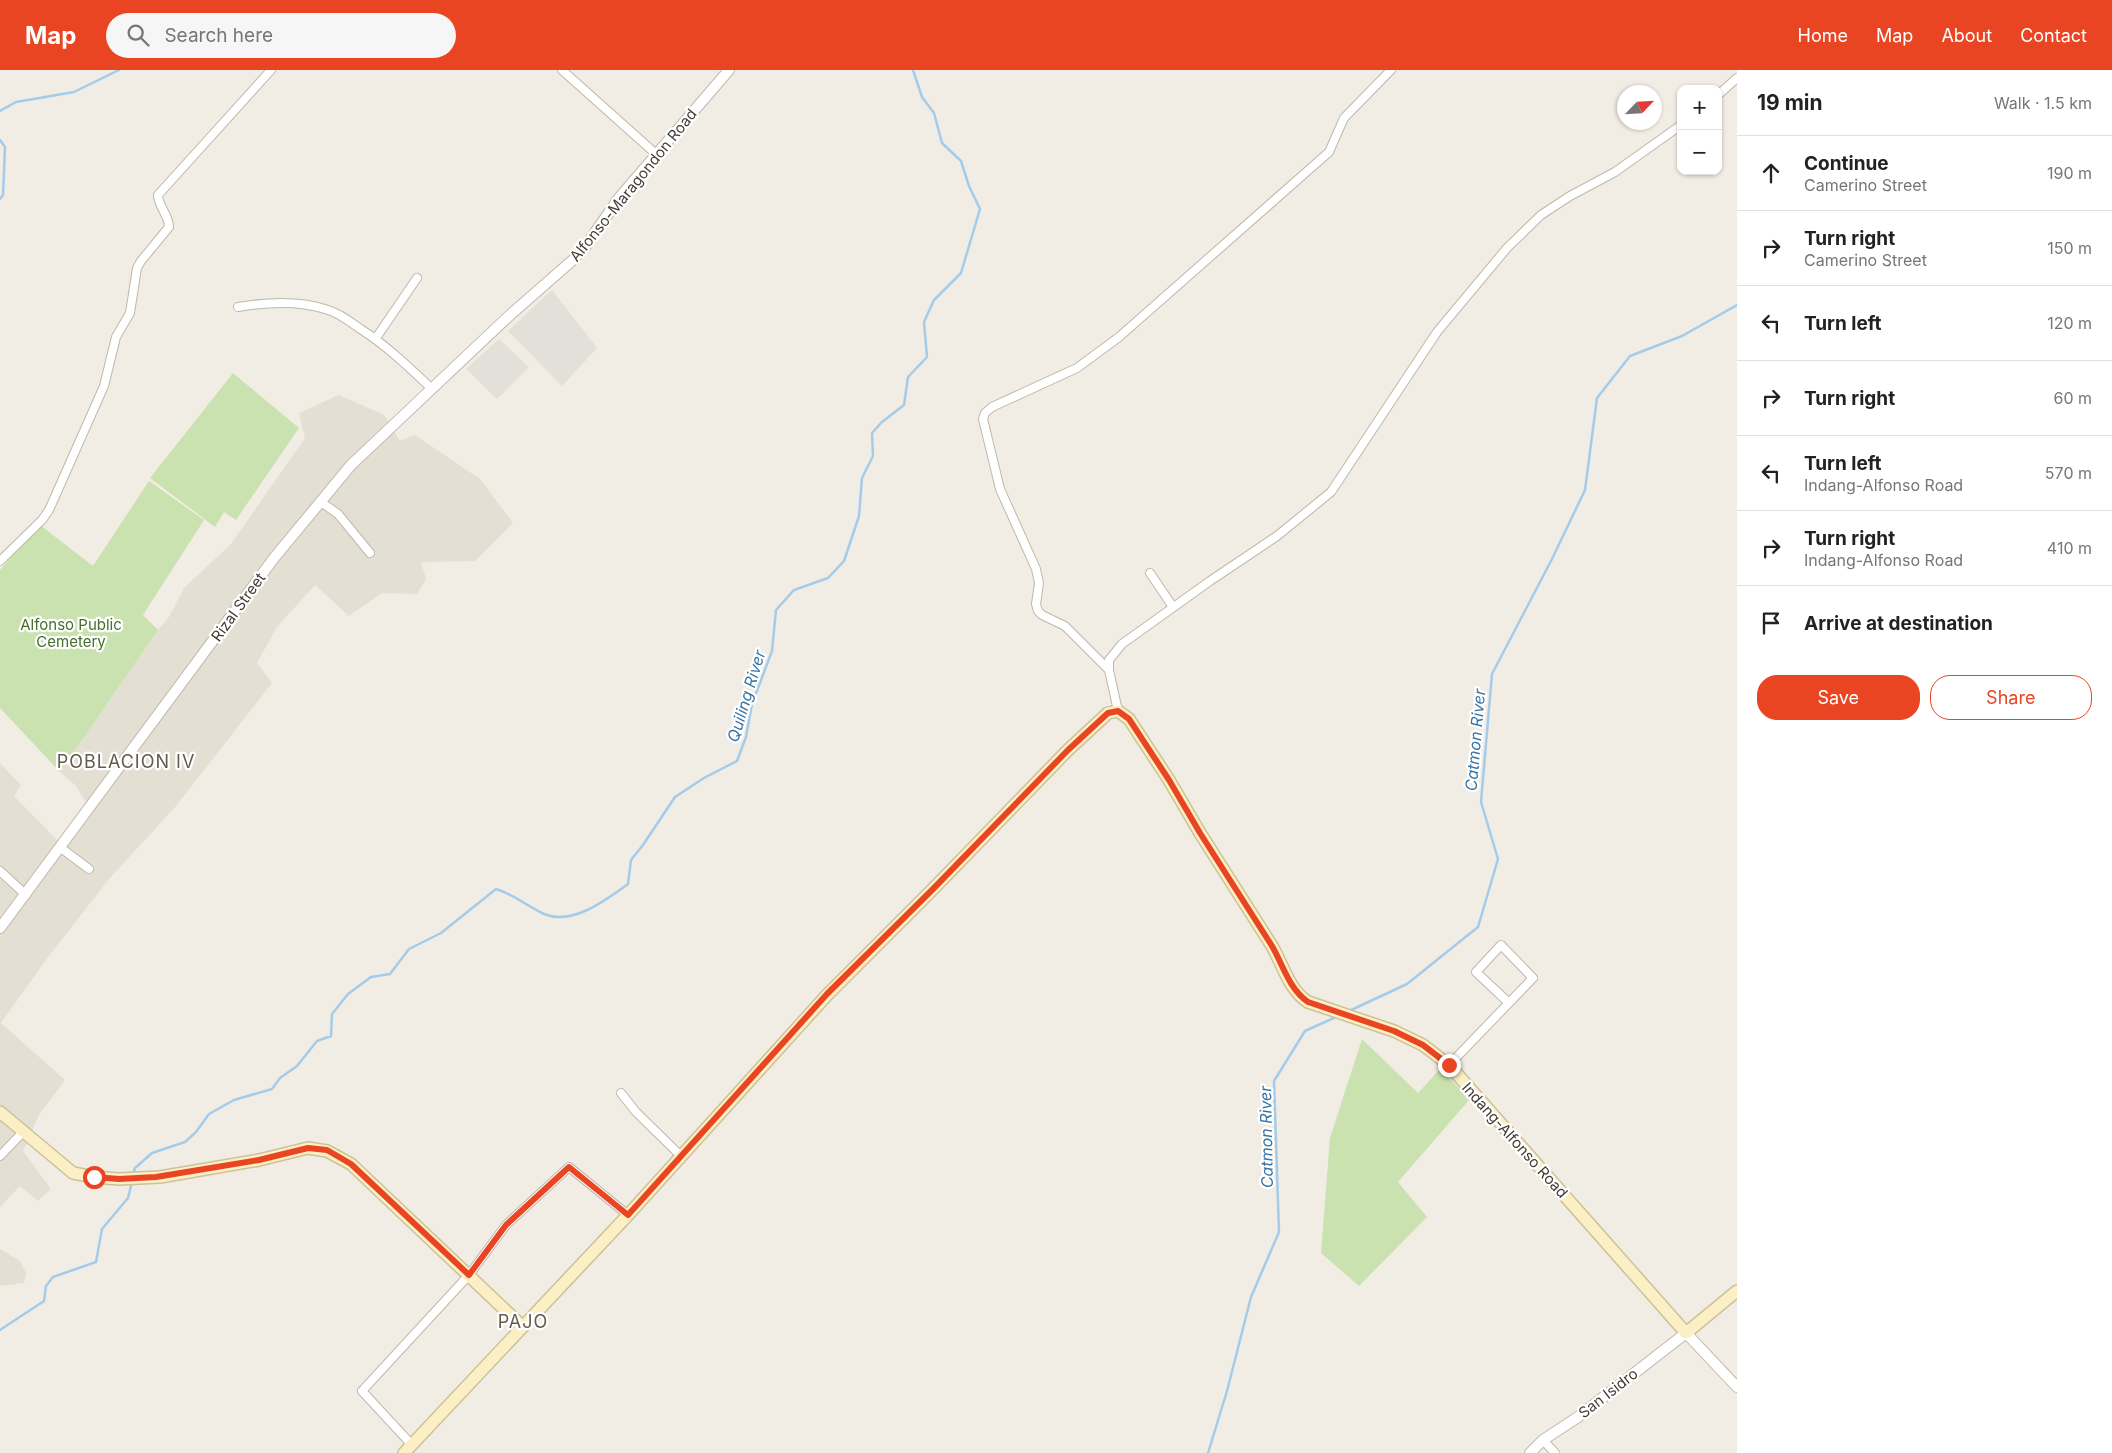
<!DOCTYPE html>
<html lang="en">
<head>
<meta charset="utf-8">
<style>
	body { margin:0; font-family:Inter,sans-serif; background:#f6f6f6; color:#222 }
	.controls { position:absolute; right:15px; top:15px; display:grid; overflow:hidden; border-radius:10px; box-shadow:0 1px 4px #0004 }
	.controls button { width:45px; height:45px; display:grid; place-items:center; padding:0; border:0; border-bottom:1px solid #e0e0e0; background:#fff; color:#222; font:25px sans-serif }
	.compass { position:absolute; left:1617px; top:15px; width:45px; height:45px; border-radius:50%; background:#fff; box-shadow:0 1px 4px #0004; rotate:65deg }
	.stop { position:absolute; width:15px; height:15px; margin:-11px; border:4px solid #ea4522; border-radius:50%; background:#fff }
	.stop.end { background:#ea4522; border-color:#fff; box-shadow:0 1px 5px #0008 }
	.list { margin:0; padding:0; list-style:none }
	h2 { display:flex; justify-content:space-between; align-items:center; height:65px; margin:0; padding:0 20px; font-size:21px }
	h2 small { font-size:16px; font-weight:400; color:#767676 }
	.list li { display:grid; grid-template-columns:32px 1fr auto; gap:15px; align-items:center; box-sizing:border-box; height:75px; padding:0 20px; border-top:1px solid #e0e0e0 }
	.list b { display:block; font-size:19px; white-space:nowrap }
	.list p { margin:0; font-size:16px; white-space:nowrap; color:#767676 }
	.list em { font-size:16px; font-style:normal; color:#767676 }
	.actions { display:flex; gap:10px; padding:15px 20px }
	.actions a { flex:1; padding:11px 0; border:1px solid #ea4522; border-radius:20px; text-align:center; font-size:18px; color:#ea4522 }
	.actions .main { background:#ea4522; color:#fff }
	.icon { flex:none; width:28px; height:28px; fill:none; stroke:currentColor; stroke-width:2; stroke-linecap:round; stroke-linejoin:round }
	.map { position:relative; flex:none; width:1737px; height:1383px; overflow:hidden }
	header { display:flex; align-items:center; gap:30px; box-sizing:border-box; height:70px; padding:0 25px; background:#ea4522; color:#fff }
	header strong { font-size:24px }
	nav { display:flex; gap:28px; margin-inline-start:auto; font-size:18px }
	.search { width:350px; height:45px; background:#f6f6f6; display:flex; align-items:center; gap:12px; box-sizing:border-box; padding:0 18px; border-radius:28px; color:#767676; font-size:19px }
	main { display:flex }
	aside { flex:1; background:#fff }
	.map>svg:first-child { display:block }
</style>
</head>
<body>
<header>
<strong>Map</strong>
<div class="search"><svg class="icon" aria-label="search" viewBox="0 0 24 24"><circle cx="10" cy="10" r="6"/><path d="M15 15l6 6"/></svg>Search here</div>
<nav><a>Home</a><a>Map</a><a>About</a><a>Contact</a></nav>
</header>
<main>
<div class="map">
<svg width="1737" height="1383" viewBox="0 0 1737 1383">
	<rect width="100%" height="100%" fill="#f1ede4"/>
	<path fill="#e4dfd3" d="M339,325L384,345L400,371L415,365L480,409L513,453L475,491L421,492L426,509L417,524L382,523L349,546L315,515L277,557L257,593L272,613L176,736L109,809L49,886L1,953L65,1010L39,1045L23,1081L51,1119L38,1131L20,1116L0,1137V693L21,715L14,726L59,772L90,739L75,715L60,702L158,560L169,547L184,518L231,474L305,368L299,343Z
		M0,1179L20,1191L26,1203L24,1213L0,1216Z"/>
	<path fill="#e3dfd9" d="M552,220L597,278L562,316L508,261Z
		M499,269L529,297L497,329L466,299Z"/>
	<path fill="#cae2af" d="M233,303L299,358L236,450L224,442L215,457L150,408Z
		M149,411L204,450L143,545L158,560L60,702L0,638V500L40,455L93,496Z
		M1362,969L1418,1023L1440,999L1470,1029L1398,1112L1427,1147L1359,1216L1321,1183L1330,1068Z"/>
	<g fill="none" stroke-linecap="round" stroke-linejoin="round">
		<path stroke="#a4ccea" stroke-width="2.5" d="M0,41L16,32L74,22L119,0
			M0,70L5,77L3,125L0,129
			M1349,941L1407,914L1478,857L1498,789L1481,732L1492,604L1552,489L1585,420L1597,328L1630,286L1682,266L1737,235
			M133,1104L135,1098L152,1083L185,1072L196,1062L209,1044L234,1030L272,1019L280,1008L297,996L317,971L331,966L332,944L348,924L371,907L390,904L409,879L441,863L496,819C513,824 527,836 544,844C572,856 606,830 628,814L631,790L643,775L675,727L704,708L737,691L746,667L752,634L772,581L776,540L794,520L828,508L844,491L859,446L862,408L873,386L872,363L882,352L904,335L908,307L927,287L924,252L934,230L961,203L980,139L969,116L961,91L942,73L934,43L922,27L913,0
			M0,1260L44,1231L46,1216L53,1207L96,1192L102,1159L128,1128L132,1112
			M1208,1383L1227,1321L1251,1227L1279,1162L1274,1011L1305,961L1338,946"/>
		<defs>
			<path id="minor" d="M562,0L656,84
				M1718,25L1737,8
				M238,237C267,232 297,230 325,239C340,243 350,252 362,260C387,276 410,298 432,319
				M376,268L417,208
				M321,432L338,444L370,483
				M0,491L42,450L49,440L104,316L116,267L130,243L137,198L141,191L169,157C169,145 158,136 158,125L271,0
				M1150,503L1173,537
				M1109,600L1065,556L1042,545L1038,541L1036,534L1039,513L1036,499L1000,419L983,349L985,343L992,337L1077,298L1119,267L1329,82L1344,48L1391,0
				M1118,641L1109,600V590L1122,574L1210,511L1277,466L1331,422L1437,262L1507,178L1541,145L1570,126L1615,102L1681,55
				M61,778L89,799
				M0,801L26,825
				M1449,995L1533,908L1501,875L1476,902L1509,933
				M621,1023L636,1042L681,1086
				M0,1086L23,1062
				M1543,1370L1555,1383
				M412,1375L362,1321L469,1205L506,1155L569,1097L628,1145"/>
			<path id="tertiary" d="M0,858L274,488L351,395L510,245L574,189L585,177L619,128L729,0
				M1530,1383L1543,1370L1578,1347L1686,1263L1737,1317"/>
			<path id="secondary" d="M0,1042L73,1103L94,1107L119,1109L160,1107L259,1090L308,1078L327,1081L351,1094L522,1256
				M404,1383L628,1145L827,925L933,819L1068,680L1108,643L1118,641L1129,649L1169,710L1200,763L1272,876C1283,895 1289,920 1308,932L1394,961L1423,975L1449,995L1686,1263L1737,1221"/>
		</defs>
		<use href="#minor" stroke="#beb8ab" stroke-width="10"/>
		<use href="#tertiary" stroke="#beb8ab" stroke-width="12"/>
		<use href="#secondary" stroke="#cec197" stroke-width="14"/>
		<use href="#minor" stroke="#fff" stroke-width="8"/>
		<use href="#tertiary" stroke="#fff" stroke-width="10"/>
		<use href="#secondary" stroke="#faefc5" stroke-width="11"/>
	</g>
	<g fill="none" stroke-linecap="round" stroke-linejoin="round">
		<path stroke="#ea4522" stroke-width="6" d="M94,1107L119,1109L156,1107L259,1090L308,1078L327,1080L351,1094L469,1205L506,1155L569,1097L628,1145L827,924L933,819L1068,680L1108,643L1118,641L1129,649L1169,710L1200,763L1272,876C1283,895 1289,919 1308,932L1394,961L1423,975L1449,995"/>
	</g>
	<g text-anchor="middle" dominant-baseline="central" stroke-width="4.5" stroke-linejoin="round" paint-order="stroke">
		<g font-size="15" fill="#423d35" stroke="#fff">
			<text transform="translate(633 115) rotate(-51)">Alfonso-Maragondon Road</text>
			<text transform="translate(238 537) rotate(-54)">Rizal Street</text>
			<text transform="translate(1515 1070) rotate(48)">Indang-Alfonso Road</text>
			<text transform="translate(1608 1323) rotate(-38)">San Isidro</text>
		</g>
		<g font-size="15" fill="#446f2d" stroke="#fff">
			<text x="71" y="554">Alfonso Public<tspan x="71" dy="17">Cemetery</tspan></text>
		</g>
		<g font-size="16" font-style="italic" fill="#3674a5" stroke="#fff">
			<text transform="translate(746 626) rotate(-73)">Quiling River</text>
			<text transform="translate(1475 670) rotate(-85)">Catmon River</text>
			<text transform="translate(1266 1067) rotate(-91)">Catmon River</text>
		</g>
		<g font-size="18" letter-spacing="1" fill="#645b4d" stroke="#fff">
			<text x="126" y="691">POBLACION IV</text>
			<text x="523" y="1251">PAJO</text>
		</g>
	</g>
</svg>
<div class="controls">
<button>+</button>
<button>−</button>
</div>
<svg class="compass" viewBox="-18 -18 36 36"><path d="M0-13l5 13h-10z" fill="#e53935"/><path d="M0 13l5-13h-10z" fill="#767676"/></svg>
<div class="stop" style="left:94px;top:1107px"></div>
<div class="stop end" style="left:1449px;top:995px"></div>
</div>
<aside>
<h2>19 min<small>Walk · 1.5 km</small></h2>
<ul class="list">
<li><svg class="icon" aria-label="ahead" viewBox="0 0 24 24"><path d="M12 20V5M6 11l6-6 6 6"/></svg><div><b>Continue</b><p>Camerino Street</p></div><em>190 m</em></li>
<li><svg class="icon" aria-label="right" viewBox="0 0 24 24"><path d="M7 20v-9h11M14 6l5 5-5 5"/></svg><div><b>Turn right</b><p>Camerino Street</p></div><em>150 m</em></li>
<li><svg class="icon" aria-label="left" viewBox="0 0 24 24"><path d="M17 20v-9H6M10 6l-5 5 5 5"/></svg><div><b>Turn left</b></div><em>120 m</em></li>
<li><svg class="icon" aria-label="right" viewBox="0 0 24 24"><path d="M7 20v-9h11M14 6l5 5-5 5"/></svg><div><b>Turn right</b></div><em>60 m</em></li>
<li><svg class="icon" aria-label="left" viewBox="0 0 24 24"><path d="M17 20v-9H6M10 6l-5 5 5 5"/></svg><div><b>Turn left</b><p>Indang-Alfonso Road</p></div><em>570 m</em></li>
<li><svg class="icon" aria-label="right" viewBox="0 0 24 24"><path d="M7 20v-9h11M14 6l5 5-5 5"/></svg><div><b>Turn right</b><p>Indang-Alfonso Road</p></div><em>410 m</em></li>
<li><svg class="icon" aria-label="arrive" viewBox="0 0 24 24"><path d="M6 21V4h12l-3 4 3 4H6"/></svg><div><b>Arrive at destination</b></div></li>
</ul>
<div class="actions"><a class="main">Save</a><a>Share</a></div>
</aside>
</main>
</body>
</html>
